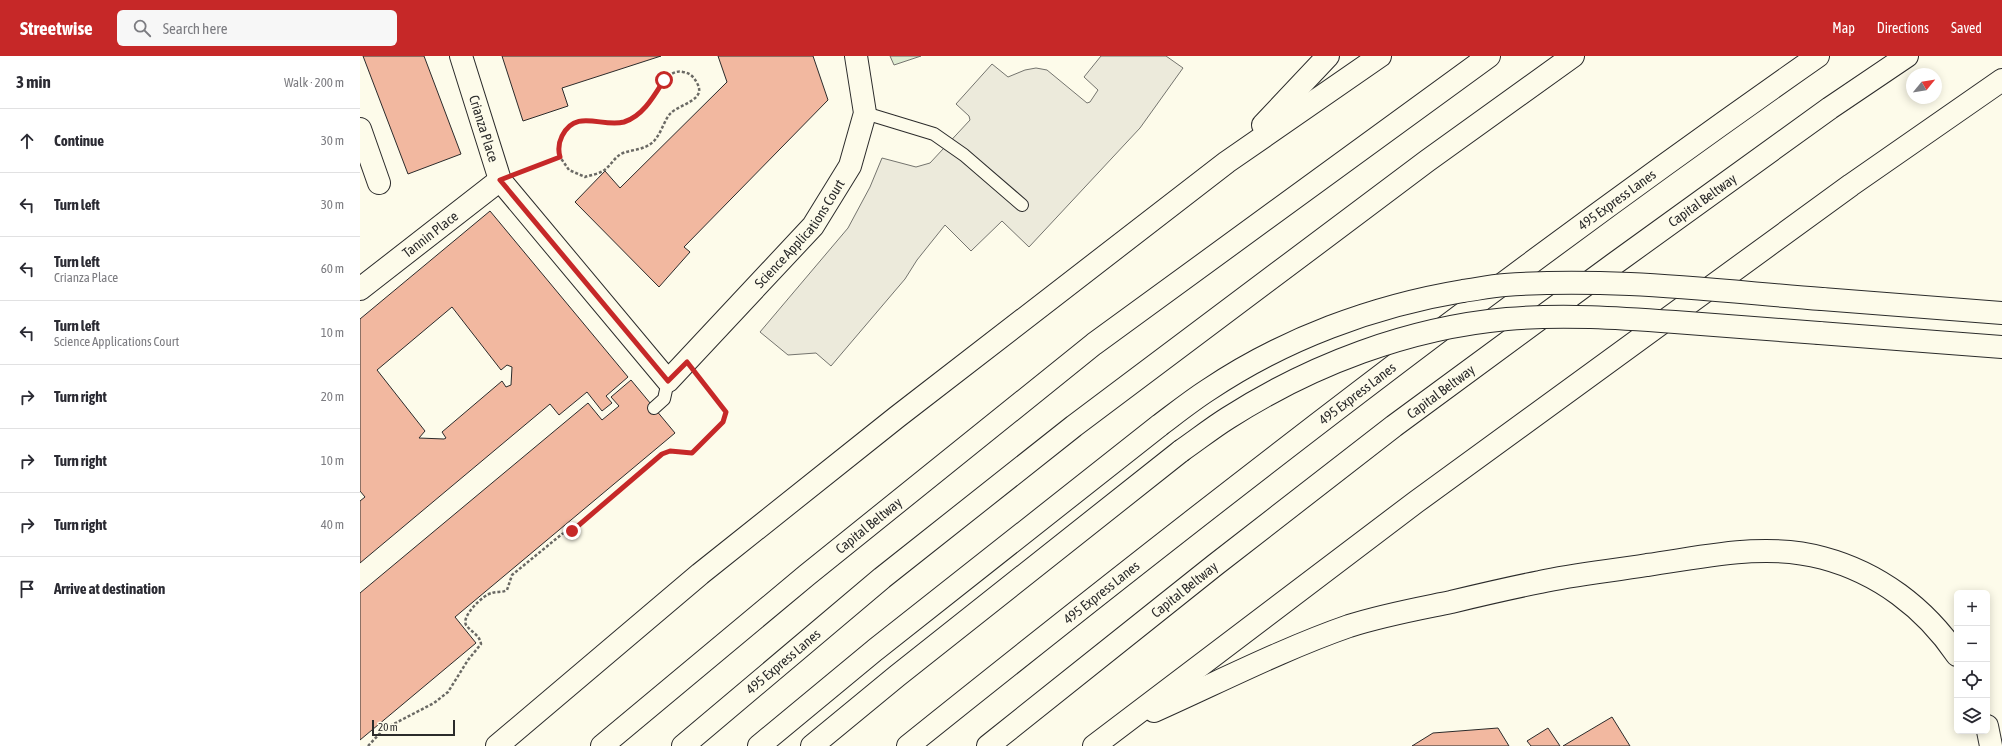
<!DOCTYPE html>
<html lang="en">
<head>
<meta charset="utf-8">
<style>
	body { margin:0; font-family:"Asap Condensed",sans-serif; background:#f7f7f7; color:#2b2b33 }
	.controls { position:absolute; right:12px; bottom:12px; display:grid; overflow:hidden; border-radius:6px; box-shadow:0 2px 10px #0003 }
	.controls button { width:36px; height:36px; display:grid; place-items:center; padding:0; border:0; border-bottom:1px solid #e1e1e2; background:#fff; color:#2b2b33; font:20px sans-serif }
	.compass { position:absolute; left:1546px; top:12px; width:36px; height:36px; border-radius:50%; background:#fff; box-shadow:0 2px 10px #0003; rotate:60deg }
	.scale { position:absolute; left:12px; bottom:10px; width:83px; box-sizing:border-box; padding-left:4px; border:2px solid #2b2b2b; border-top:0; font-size:11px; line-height:14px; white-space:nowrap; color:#2b2b2b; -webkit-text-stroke:3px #fdfbea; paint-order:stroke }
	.stop { position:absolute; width:12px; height:12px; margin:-9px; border:3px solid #c62828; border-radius:50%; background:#fff }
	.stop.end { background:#c62828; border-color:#fff; box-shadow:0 1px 4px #0008 }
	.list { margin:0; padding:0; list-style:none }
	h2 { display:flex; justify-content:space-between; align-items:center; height:52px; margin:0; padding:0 16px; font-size:17px }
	h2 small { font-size:13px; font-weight:400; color:#7c7c81 }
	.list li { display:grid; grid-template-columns:26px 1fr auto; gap:12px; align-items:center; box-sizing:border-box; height:64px; padding:0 16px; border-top:1px solid #e1e1e2 }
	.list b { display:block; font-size:15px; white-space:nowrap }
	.list p { margin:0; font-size:13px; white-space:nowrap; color:#7c7c81 }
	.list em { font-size:13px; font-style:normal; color:#7c7c81 }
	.icon { flex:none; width:22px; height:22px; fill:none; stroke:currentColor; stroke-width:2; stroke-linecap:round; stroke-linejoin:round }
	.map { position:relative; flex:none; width:1642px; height:690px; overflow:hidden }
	header { display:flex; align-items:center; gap:24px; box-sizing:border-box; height:56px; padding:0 20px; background:#c62828; color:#fff }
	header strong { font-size:19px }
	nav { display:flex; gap:22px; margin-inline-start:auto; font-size:14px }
	.search { width:280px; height:36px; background:#f7f7f7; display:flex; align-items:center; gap:10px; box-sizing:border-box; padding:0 14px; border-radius:6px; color:#7c7c81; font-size:15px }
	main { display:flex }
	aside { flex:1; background:#fff }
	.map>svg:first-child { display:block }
</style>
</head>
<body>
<header>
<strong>Streetwise</strong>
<div class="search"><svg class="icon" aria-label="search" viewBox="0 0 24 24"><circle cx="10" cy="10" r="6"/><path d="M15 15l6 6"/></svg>Search here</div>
<nav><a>Map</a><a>Directions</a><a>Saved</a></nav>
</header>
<main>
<aside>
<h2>3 min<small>Walk · 200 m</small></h2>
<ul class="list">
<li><svg class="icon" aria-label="ahead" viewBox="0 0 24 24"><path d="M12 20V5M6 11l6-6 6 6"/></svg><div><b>Continue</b></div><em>30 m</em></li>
<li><svg class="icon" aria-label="left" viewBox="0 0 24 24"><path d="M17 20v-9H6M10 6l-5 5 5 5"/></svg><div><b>Turn left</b></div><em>30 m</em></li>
<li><svg class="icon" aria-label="left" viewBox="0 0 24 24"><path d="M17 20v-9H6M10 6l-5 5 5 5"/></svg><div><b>Turn left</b><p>Crianza Place</p></div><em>60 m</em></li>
<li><svg class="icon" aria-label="left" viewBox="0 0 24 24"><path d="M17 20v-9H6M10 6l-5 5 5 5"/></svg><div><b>Turn left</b><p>Science Applications Court</p></div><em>10 m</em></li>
<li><svg class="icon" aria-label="right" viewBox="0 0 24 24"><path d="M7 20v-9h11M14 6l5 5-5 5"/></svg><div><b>Turn right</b></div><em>20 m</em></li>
<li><svg class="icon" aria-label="right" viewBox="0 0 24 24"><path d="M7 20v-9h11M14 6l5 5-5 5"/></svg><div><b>Turn right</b></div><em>10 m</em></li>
<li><svg class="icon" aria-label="right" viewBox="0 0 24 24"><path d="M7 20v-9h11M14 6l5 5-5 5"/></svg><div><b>Turn right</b></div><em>40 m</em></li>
<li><svg class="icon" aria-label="arrive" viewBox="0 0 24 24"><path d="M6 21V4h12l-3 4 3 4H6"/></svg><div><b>Arrive at destination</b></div></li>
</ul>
</aside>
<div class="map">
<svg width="1642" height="690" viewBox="0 0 1642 690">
	<rect width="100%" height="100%" fill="#fdfbea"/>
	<path fill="#deebd1" stroke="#74746e" d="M530,0H561L534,9Z"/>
	<path fill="#eceadb" stroke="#74746e" d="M741,0H806L823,12L780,72L669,191L642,165L611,195L585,169L557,204L545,223L471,310L456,297L428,299L400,276L488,172L510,131L522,102L556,111L570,107L610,64L609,60L596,48L632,8L648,21L665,14L676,12L687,14L727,47L730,46L738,34L724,21Z"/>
	<path fill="#f2b8a0" stroke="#2b2b2b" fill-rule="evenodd" d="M3,0H64L101,98L48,118Z
		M142,0H301L202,32L208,50L163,65Z
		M358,0H453L468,44L324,191L330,196L299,231L215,146L245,115L260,132L367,26Z
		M130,155L268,321L246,340L252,347L242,355L227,336L199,359L190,348L0,507V445L5,441L0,435V263ZM92,251L141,314L147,309L152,311L151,329L146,331L142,325L82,376L86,382L84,383L59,382L65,375L17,314Z
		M271,324L315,377L95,561L116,587L0,684V537L228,347L242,364L259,350L251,341Z
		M1252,661L1270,690H1203Z
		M1138,672L1149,690H1052L1073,677Z
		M1188,672L1200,690H1171L1167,685Z"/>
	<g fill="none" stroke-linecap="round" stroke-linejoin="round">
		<defs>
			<path id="lane" d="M505,57L574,78L604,99L662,149
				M294,352L304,343L308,325"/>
			<g id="street">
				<path id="s1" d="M101,0L140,124L308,325L453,170L490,110L505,57L496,0"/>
				<path d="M0,73L19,127"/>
				<path id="s2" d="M0,233L140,124"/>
			</g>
			<g id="highway">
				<path d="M903,69L968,0"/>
				<path d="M1462,243L1642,257"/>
				<path d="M1459,277L1642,291"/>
				<path d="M794,655C859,626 923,593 989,570C1023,559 1057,553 1091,546C1120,539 1150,532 1180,526C1215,518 1251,515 1287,509C1345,501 1405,486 1463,502C1519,517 1565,552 1597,599"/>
				<path d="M1627,670L1631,690"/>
				<path d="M137,690L340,518L537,361L867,106L1020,0"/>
				<path id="s3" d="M242,690L447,519L734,288L1129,0"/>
				<path id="s4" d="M323,690L522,522L714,370L1067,105L1213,0"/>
				<path d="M399,690L515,594L800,369"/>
				<path d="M452,690L537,620L821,395"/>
				<path id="s5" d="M548,690C845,452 1146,218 1458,0"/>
				<path id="s6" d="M628,690L855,509L1034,370L1254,208L1470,52L1547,0"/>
				<path d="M734,690L1056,446L1491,129L1642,24"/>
			</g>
		</defs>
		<use href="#lane" stroke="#2b2b2b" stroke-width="14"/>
		<use href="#street" stroke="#2b2b2b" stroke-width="24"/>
		<use href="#highway" stroke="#2b2b2b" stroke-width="24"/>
		<path stroke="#6a6964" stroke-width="2.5" stroke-dasharray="3 2" stroke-linecap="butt" d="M165,114L200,101L209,114L225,121C231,119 238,118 243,115C251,110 254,101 263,97C274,93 285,94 294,85C302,76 305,62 311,57C320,48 347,44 337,27C334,21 330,17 323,16C306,12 296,39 287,49C281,56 274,61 265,65C244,74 217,50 202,80C199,86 198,94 200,101
			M8,690L24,673L74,647L88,636L108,604L121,588C120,579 111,576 106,569C101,560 124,538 132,537C137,535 142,537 147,534L152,519L202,478L218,470L302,398L310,395L332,397L363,366L366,356L343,326"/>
		<use href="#lane" stroke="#fdfbea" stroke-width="12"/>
		<use href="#street" stroke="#fdfbea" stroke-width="22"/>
		<use href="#highway" stroke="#fdfbea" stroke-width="22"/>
		<defs>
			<path id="highway-bridge" d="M800,369C816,357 831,345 848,334C924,283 1013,250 1103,235C1117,233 1131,230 1145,229C1250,221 1357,235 1462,243
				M821,395C837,384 852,372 868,362C951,309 1048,272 1147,263C1203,258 1259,262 1315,266C1363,270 1411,273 1459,277"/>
		</defs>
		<use href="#highway-bridge" stroke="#2b2b2b" stroke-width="24" stroke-linecap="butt"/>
		<use href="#highway-bridge" stroke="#fdfbea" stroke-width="22"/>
	</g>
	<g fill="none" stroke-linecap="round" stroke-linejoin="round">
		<path stroke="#c62828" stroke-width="5" d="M212,475L302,398L310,395L332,397L363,366L366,356L327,306L308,325L140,124L200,101C198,94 199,86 202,80C216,52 242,72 264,66C283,60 294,40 304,24"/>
	</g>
	<g text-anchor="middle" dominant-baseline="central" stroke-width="3" stroke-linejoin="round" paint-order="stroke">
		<g font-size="14" fill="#2b2b2b" stroke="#fdfbea">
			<text stroke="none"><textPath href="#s1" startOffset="76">Crianza Place</textPath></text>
			<text stroke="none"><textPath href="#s5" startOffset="895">495 Express Lanes</textPath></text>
			<text stroke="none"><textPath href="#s6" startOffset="899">Capital Beltway</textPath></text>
			<text stroke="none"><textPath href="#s1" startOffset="590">Science Applications Court</textPath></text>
			<text stroke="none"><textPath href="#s2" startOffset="89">Tannin Place</textPath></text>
			<text stroke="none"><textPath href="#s6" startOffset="575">Capital Beltway</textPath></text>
			<text stroke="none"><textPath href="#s5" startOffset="571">495 Express Lanes</textPath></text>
			<text stroke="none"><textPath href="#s3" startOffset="346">Capital Beltway</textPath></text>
			<text stroke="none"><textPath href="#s6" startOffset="251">Capital Beltway</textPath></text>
			<text stroke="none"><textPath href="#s5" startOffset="247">495 Express Lanes</textPath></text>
			<text stroke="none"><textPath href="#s4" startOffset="131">495 Express Lanes</textPath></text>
		</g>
	</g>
</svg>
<div class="controls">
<button>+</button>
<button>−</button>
<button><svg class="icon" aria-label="locate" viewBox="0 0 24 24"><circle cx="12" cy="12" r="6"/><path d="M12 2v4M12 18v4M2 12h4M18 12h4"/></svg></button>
<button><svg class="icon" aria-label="layers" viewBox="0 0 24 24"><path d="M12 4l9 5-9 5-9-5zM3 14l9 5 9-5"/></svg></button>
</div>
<svg class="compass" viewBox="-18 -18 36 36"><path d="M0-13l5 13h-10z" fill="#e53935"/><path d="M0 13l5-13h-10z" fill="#7c7c81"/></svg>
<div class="scale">20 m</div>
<div class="stop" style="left:304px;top:24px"></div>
<div class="stop end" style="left:212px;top:475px"></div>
</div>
</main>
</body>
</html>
